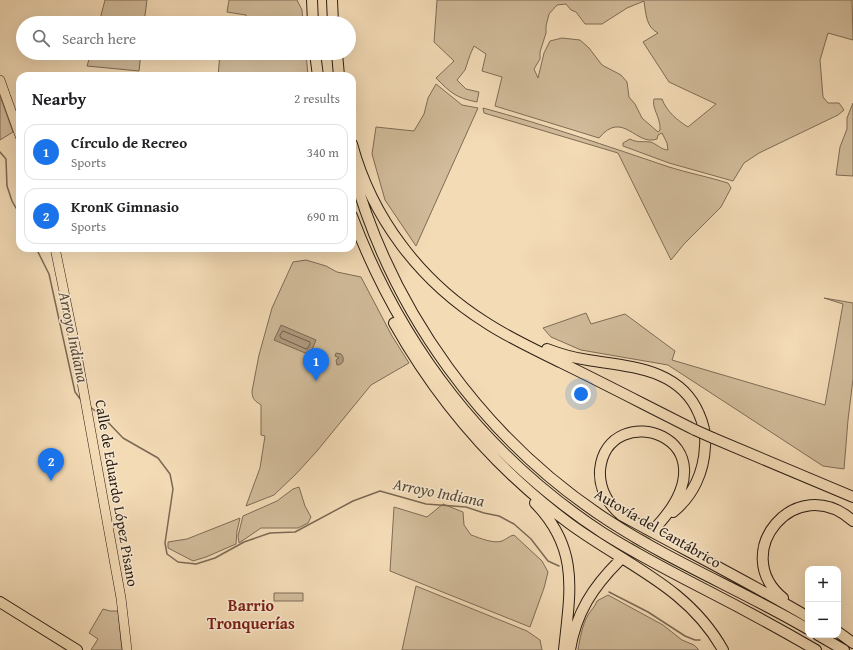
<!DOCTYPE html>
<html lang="en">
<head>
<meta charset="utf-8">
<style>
	body { margin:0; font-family:"Gentium Book Plus",serif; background:#f6f6f6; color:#202124 }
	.controls { position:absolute; right:12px; bottom:12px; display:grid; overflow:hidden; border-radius:8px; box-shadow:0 4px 16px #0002 }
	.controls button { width:36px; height:36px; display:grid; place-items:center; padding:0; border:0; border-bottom:1px solid #e0e0e0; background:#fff; color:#202124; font:20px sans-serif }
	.you { position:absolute; left:581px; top:394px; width:14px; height:14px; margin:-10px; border:3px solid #fff; border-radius:50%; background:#1a73e8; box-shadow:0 0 0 6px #1a73e833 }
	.badge { display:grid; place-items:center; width:26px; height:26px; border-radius:50%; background:#1a73e8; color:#fff; font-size:13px; font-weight:700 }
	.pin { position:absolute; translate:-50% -33px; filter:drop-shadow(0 1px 2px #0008) }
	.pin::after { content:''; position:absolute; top:21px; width:14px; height:12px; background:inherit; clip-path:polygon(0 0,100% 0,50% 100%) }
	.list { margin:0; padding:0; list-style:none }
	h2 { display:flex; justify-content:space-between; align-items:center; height:52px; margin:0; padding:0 16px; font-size:17px }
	h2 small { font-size:13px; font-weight:400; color:#757577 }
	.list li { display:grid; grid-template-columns:26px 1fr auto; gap:12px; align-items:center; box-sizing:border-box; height:56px; margin:0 8px 8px; padding:0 8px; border:1px solid #e0e0e0; border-radius:12px }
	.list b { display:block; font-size:15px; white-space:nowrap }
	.list p { margin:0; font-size:13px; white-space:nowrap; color:#757577 }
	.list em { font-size:13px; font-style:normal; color:#757577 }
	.icon { flex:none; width:22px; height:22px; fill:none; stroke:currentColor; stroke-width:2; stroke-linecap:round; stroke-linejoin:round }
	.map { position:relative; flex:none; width:853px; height:650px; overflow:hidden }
	.search { position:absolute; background:#fff; box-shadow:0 4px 16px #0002; left:16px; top:16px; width:340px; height:44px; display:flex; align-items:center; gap:10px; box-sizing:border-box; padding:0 14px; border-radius:22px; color:#757577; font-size:15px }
	.panel { position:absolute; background:#fff; box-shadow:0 4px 16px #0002; left:16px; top:72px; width:340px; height:180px; border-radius:12px }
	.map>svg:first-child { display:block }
</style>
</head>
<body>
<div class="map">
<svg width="853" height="650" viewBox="0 0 853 650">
	<rect width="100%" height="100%" fill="#f3dbb6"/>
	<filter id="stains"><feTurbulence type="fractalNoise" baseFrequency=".005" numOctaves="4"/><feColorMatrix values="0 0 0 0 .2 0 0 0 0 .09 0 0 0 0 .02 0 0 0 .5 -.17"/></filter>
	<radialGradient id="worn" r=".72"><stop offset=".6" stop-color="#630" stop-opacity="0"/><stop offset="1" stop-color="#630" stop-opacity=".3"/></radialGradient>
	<path fill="#d1bb9a" stroke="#7e6c56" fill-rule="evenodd" d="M105,0H147L144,23H99Z
		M229,0H297L302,10L303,23H246V15L227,12Z
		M437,0H852L853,40L828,33L820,60L823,97L828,103H839L844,110L838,115L759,153L744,163L733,181L669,163L623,146V143L630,139C637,143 642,141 650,142C656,143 661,150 668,150L667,143L662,133L658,135L657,139C636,147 623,109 599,138L495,106L502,77L482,71L486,54L474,46L470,55L465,70L457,80L466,89L479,92L477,102C456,98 451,93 436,78L454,61L434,42ZM644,1C646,14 646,27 658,33L643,42L669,82L716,104L688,127C677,120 667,112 662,99H654C652,106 657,113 659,121C660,124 660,127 660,130L658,132L642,118L635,104L629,97L627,82L621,75L602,65L589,48L580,40L562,38L550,41L544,53L538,78L534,69L540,59V52L546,33V26L549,14L557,5L566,4L571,10L576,12L585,24H602L627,8Z
		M91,53H141L139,71L87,66Z
		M220,53H306L308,76H218Z
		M436,84L462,105L478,108L416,246L385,200L372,154L376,127L414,131L424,114L428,98Z
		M0,96L13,132L0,140Z
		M853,103V176L836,175L840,147L847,129V118Z
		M483,108C546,125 607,146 669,167C688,173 709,177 728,183L731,188L721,207L684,244L671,260L618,153L484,113Z
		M306,260L326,266L337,272L361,277L392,336L409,363L371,385L317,451L296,474L274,495L246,506L260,468L265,436L261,435V405C255,401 252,399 252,391L259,355L272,308L293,262Z
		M824,298L853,303V379L848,420L844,469L823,466L668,365L581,350L551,337L543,328L586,313L591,324L625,314L675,351L672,360L825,405L843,304Z
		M299,487L305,506L311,517L308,523L298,528H261L239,543L238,536L243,516L277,501L293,489Z
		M443,504L463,512L464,525L471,535C480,538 493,544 502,541C507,539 509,536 514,535L542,561L548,572L544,588L530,627L390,571L394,507L427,517Z
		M240,518L237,531L236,544L206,557L193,561L168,548V542L187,539Z
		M416,586L527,631L540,640L542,650H402Z
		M274,593H303V601H274Z
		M608,595L663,625L682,640L694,645L699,650H578C580,638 582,626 588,615C591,610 595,607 597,601Z
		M103,609L110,611H118L122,650H91L98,639L89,633Z"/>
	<path fill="#af9b7f" stroke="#7b6954" d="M281,325L316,340L310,355L274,340Z
		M336,353L341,354C345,358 344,365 337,365L336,360L339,358L335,356Z"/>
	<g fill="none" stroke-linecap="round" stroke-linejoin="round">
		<path stroke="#6e5c49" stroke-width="1" d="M283,331L310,342V344L308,348L306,349L281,338L280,336Z"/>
		<path stroke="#7b6954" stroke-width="1.5" d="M0,152L6,159L7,186L12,201L20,215
			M36,248L49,274L75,392L81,400
			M90,407L102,416L123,438L158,458L170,474L173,489L165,543L167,554L178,562L196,564L215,558L244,542L270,533L295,532L353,501L380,491L426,504L466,507L484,513L499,516L514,524L531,539L548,561L559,566
			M609,592L648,612L685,636L695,640H700"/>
		<path stroke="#cbb595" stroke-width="10" stroke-dasharray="10 5" stroke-linecap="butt" d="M619,561L656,527"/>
		<defs>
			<path id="primary" d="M0,80L20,136
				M55,248L77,355L121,598L127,650"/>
			<path id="highway" d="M312,0L313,23
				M332,0L333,23
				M315,53L318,76
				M337,53L339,76
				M352,144C372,218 420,281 485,322C509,338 536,350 562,363C607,385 651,408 695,430
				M352,168C391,311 484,440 609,521C672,562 743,591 808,629
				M352,216C401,346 485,456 603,533C636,554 671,572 706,590C743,609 780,629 816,650
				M394,323C439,403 496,469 570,524C626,565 688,587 723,650
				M547,349C560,354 574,358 588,360C630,367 680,368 699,414C703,423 706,436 705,446C704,472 693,496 673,512
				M713,438L853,497
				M535,503C580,549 570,592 564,650
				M656,527C741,436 607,396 600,470C599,488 607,503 621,515C683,549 747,581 808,617
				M783,598C728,553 796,470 853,521
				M0,602L77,650
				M838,632L853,643
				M818,635L844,650
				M570,650C576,613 593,587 619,561"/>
		</defs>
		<use href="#primary" stroke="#2c1e13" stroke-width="10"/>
		<use href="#highway" stroke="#2c1e13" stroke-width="12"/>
		<use href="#primary" stroke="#f3dbb6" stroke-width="9"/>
		<use href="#highway" stroke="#f3dbb6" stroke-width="10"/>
		<defs>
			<path id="highway-bridge" d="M695,430L713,438"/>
		</defs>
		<use href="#highway-bridge" stroke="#2c1e13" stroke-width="12" stroke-linecap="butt"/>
		<use href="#highway-bridge" stroke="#f3dbb6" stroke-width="10"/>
	</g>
	<g text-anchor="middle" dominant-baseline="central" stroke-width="3" stroke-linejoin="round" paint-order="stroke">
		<g font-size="15" fill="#2c1e13" stroke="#f7e8d0">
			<text transform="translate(117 493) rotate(80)">Calle de Eduardo López Pisano</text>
			<text transform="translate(658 528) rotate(30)">Autovía del Cantábrico</text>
		</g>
		<g font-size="16" font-style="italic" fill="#5a4a39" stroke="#f7e8d0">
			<text transform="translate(74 337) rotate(78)">Arroyo Indiana</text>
			<text transform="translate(439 492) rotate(11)">Arroyo Indiana</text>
		</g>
		<g font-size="16" font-weight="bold" fill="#7a1f14" stroke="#f7e8d0">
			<text x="251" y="605">Barrio<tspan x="251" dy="18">Tronquerías</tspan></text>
		</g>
	</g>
	<rect width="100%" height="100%" filter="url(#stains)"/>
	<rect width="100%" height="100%" fill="url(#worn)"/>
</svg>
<div class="controls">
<button>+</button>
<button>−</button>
</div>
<div class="you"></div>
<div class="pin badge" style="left:316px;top:381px">1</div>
<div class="pin badge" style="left:51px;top:481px">2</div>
<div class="search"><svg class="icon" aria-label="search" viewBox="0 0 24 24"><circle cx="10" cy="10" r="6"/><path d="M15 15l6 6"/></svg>Search here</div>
<section class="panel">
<h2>Nearby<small>2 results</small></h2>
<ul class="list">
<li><span class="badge">1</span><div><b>Círculo de Recreo</b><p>Sports</p></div><em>340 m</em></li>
<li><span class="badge">2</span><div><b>KronK Gimnasio</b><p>Sports</p></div><em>690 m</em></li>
</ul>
</section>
</div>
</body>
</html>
